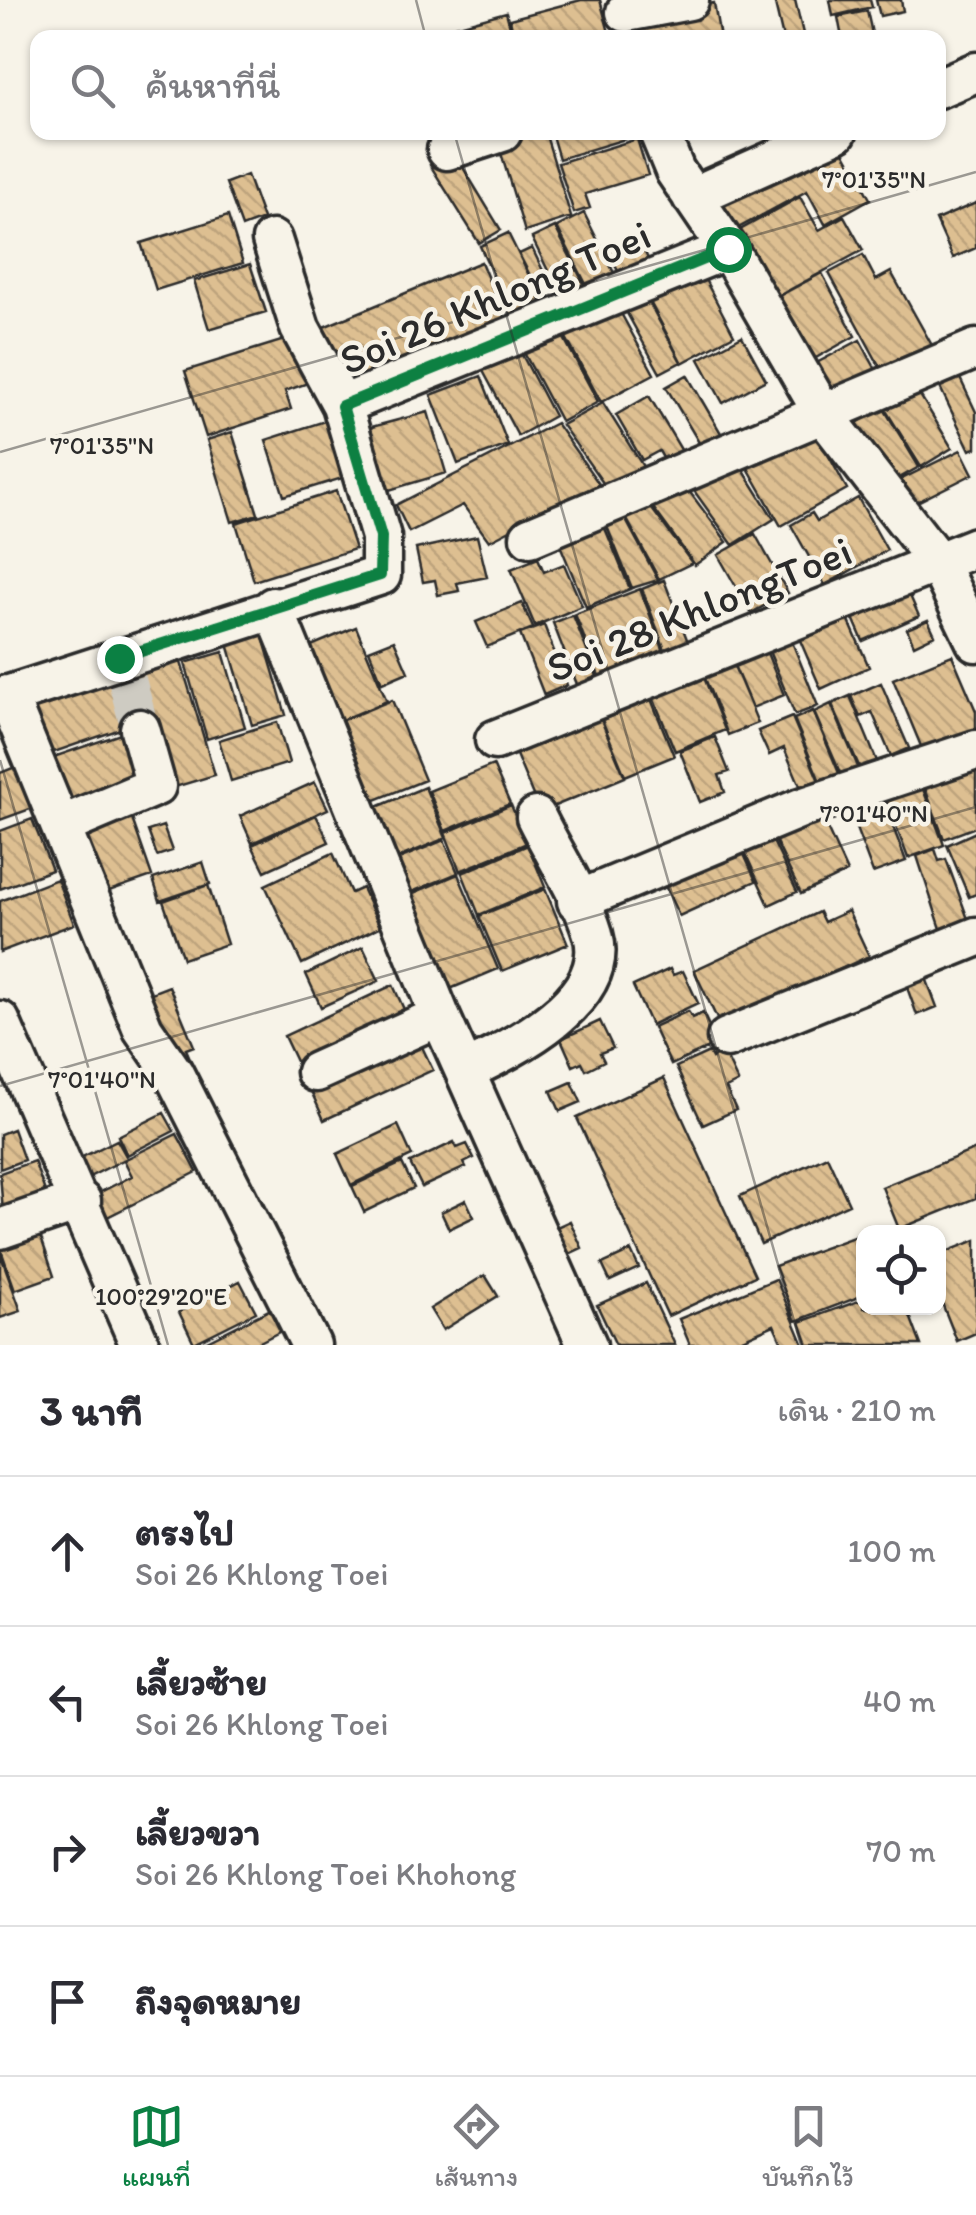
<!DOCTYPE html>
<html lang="th">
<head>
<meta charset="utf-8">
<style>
	body { margin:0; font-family:Itim,"Playpen Sans Thai",sans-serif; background:#f2f2f3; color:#2b2b33 }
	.controls { position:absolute; right:30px; bottom:30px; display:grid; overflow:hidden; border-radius:20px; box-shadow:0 2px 8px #0004 }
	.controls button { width:90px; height:90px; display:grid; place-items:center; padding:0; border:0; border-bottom:2px solid #e1e1e2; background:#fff; color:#2b2b33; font:50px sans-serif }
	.stop { position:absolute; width:30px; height:30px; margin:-22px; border:8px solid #0b8043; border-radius:50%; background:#fff }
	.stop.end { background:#0b8043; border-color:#fff; box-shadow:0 2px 10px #0008 }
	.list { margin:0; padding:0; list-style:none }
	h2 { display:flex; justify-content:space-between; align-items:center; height:130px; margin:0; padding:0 40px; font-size:42px }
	h2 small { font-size:32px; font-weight:400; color:#7c7c81 }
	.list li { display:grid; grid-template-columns:65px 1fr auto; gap:30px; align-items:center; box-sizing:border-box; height:150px; padding:0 40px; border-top:2px solid #e1e1e2 }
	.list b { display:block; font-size:38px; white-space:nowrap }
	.list p { margin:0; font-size:32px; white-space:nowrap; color:#7c7c81 }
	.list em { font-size:32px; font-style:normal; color:#7c7c81 }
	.icon { flex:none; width:55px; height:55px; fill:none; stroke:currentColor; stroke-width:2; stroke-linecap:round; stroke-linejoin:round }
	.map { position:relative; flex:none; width:976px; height:1345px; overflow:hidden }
	.search { position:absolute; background:#fff; box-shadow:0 2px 8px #0004; left:30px; right:30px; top:30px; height:110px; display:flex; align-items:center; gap:25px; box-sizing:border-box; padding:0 35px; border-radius:20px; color:#7c7c81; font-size:38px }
	.sheet { height:730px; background:#fff }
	nav { display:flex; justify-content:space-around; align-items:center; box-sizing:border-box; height:140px; border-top:2px solid #e1e1e2; background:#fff; font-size:28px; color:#7c7c81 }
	nav a { display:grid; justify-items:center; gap:5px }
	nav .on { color:#0b8043 }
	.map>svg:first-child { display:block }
</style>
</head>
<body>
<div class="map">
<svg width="976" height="1345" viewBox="0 0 976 1345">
	<defs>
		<pattern id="building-back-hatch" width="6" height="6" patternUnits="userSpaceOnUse" patternTransform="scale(2.5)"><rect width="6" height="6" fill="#ddbf91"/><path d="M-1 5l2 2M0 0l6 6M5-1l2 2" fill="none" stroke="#bea47d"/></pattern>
	</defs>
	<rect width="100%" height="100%" fill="#f7f3e8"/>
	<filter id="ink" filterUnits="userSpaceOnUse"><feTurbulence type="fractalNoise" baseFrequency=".01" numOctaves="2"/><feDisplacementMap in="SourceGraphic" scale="20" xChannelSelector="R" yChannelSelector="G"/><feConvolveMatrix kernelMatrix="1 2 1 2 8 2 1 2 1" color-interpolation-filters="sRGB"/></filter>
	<g filter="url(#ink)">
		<path fill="url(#building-back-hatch)" stroke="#2b2b2b" stroke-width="2.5" d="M581,0H600L610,36L514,38L510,19Z
			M774,0H795L804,38H783Z
			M830,0H870L872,7L833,16Z
			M876,0H901L903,11L880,16Z
			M714,3L720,38H639L635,18Z
			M867,11L873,38H842L838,17Z
			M506,12L513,38H412Z
			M522,132H545L571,217L525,232L497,140Z
			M551,132H631L632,137L559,159Z
			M637,139L648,175L585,194L590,208L574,213L558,163Z
			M839,142L870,199L825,224L807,191L725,235L707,202Z
			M453,151L501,230L479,243L430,165Z
			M247,175L263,219L242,227L226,183Z
			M800,197L819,230L844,216L863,250L767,302L731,235Z
			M976,203V248L953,258L936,220Z
			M584,213L614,273L587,286L557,227Z
			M228,216L243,263L156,290L141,243Z
			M555,227L587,290L563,301L532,238Z
			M508,233L546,310L515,323L480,246Z
			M638,238L651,265L622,279L609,253Z
			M532,248L547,279L535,285L519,254Z
			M863,255L876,280L891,272L934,349L885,376L829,273Z
			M481,262L507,324L347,391L321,328Z
			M250,264L266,312L209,329L194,281Z
			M701,272L734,335L682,363L649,300Z
			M822,273L855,336L805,364L770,301Z
			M644,293L681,362L660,373L622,304Z
			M617,306L654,374L601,402L564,334Z
			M559,329L598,402L561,422L522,349Z
			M742,336L766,380L723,403L699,359Z
			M294,337L308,383L285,391L291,409L206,437L185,371Z
			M860,340L882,381L833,407L811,366Z
			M519,349L554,416L518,436L482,369Z
			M958,374L976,412V448L970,450L938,383Z
			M687,375L725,440L704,451L666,387Z
			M481,376L508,445L458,464L431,395Z
			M917,390L952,448L921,467L885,409Z
			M649,396L686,458L669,468L659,451L642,460L616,415Z
			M603,403L644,468L608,490L562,425Z
			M883,407L919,467L892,482L857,423Z
			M428,412L446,473L386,491L368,428Z
			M331,419L349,476L284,496L266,440Z
			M556,423L599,484L489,541L463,505L409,532L396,505Z
			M811,424L847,489L781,526L744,461Z
			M232,432L258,514L232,522L207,440Z
			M961,450L973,474L911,505L898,481Z
			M737,460L774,519L733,545L687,481Z
			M683,483L727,542L695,565L646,498Z
			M336,491L355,549L254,581L236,523Z
			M858,498L887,550L825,585L791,525L812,513L817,521Z
			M646,501L692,563L659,579L622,510Z
			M621,511L658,580L632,588L604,519Z
			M602,521L630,589L586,607L558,540Z
			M755,534L788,593L751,613L718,555Z
			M477,536L487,577L457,583L459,591L438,595L435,580L423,582L416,549Z
			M538,558L544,572L564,564L582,606L535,626L511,569Z
			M664,580L690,647L667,655L642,589Z
			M903,580L919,616L863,641L847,604Z
			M640,589L667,659L602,684L575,614Z
			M522,603L533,628L487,647L476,622Z
			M841,603L869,667L821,689L793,624Z
			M573,615L600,684L580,692L553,623Z
			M928,620L935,635L914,645L907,629Z
			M544,625L567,685L544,695L520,634Z
			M260,627L286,715L252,725L226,637Z
			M356,627L387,701L335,723L304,649Z
			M788,632L818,706L795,715L765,641Z
			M394,640L408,672L382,683L369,650Z
			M763,643L784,695L752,708L730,656Z
			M177,649L215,775L165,790L128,664Z
			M223,652L245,727L207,739L185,663Z
			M729,654L758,723L728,735L700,666Z
			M952,655L976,711V729L923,751L893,679Z
			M697,660L725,730L675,751L646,680Z
			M111,676L129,726L40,757L22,707Z
			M881,683L909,748L891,756L872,712L860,717L851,696Z
			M850,696L879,766L862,773L832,704Z
			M651,699L674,756L625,776L602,720Z
			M392,700L425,780L368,803L335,723Z
			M831,704L861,774L844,782L814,712Z
			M813,711L841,778L822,786L794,719Z
			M599,715L625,777L540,812L514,750Z
			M792,717L819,781L801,788L784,748L769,755L758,731Z
			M277,722L289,763L231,781L219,740Z
			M132,730L150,783L60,815L42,761Z
			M715,737L729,772L719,775L725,792L700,802L680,751Z
			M976,755V827L944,839L920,775Z
			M493,765L510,804L445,831L429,791Z
			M18,766L33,808L0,820V773Z
			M917,773L944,845L908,858L881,786Z
			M315,782L328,809L252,843L240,816Z
			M425,787L446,838L393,860L372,809Z
			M879,790L906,861L873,873L846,802Z
			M511,805L527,843L460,871L445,833Z
			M820,813L847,872L801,894L768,825Z
			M316,815L329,842L265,871L252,845Z
			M131,816L152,876L92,897L71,837Z
			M32,819L52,870L0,889V831Z
			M163,826L172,851L157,856L148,831Z
			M976,832V894L969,897L947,845Z
			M769,833L797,892L769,905L742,846Z
			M444,840L458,873L407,894L394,861Z
			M738,841L756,881L679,916L661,877Z
			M528,845L545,887L479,915L462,873Z
			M935,849L939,861L946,859L968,919L941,929L917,856Z
			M333,853L351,893L362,888L380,927L302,964L265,885Z
			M203,862L210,884L160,901L153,879Z
			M458,874L498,969L450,989L411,894Z
			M57,879L74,924L0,952V901Z
			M208,885L227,944L183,959L163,901Z
			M545,889L568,944L502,971L479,916Z
			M848,911L869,956L720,1025L694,970L819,912L824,922Z
			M363,947L379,981L321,1007L306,974Z
			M670,969L673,975L683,971L698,1003L651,1025L633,986Z
			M925,975L937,1007L917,1015L905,982Z
			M393,985L411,1025L303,1076L284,1036Z
			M169,986L194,1046L186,1049L192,1063L177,1070L146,995Z
			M688,1011L692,1018L703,1013L717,1044L671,1065L653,1027Z
			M600,1021L613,1048L600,1053L604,1061L586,1070L582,1062L573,1066L561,1039Z
			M415,1032L433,1070L324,1120L307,1082Z
			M709,1052L712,1058L724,1052L738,1082L726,1088L736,1110L703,1125L676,1067Z
			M664,1078L755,1276L668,1316L577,1118Z
			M572,1082L581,1102L560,1111L551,1091Z
			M164,1113L174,1131L127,1155L118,1136Z
			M398,1125L412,1156L351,1185L337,1154Z
			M13,1129L24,1160L0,1169V1134Z
			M177,1134L197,1172L101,1220L89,1198L132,1176L124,1160Z
			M117,1140L127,1158L79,1182L70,1163Z
			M454,1142L457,1148L467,1144L474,1158L464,1163L466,1167L422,1187L410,1163Z
			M976,1149V1198L899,1229L882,1187Z
			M827,1156L849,1204L761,1244L740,1196Z
			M34,1161L47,1197L3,1212L0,1173Z
			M402,1163L414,1188L364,1212L352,1186Z
			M466,1200L474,1217L449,1229L441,1212Z
			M35,1220L54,1276L15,1290L0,1247V1232Z
			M570,1221L582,1248L556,1260L543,1233Z
			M864,1233V1295L796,1321L775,1266Z
			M976,1240V1333L957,1341L938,1293V1255Z
			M631,1251L639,1268L610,1281L602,1264Z
			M0,1253L21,1311L0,1318Z
			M485,1275L498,1296L443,1330L430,1309Z
			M776,1279L804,1345H783L774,1325L729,1345H690L679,1319Z
			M240,1281L256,1312L194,1343L179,1312Z
			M646,1283L675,1345H616L597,1305Z
			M864,1299V1308H907L921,1345H808L800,1322Z
			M273,1308L283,1330L254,1345H199Z"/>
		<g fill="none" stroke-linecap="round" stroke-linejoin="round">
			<path stroke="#cecbc2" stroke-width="38" stroke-dasharray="38 19" stroke-linecap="butt" d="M127,680L140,729"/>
			<defs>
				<path id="minor" d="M626,12L689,0
					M938,88L976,72
					M659,132L675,171L728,249L824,415L937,561L976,642
					M447,150L502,132
					M692,197L837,132
					M272,240L300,328L342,405
					M530,537L976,349
					M273,607L440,1016L587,1345
					M7,695L143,1029L174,1074L311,1345
					M0,698L381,575V537L342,405L728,249
					M495,740L976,547
					M61,826L156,786L140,729
					M577,901L801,808L976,750
					M0,1021L140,1345
					M727,1038L976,937
					M467,1070C513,1048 612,1000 593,934C581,894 554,854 536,817
					M316,1072L440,1016
					M0,1229L81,1201"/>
			</defs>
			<use href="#minor" stroke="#2b2b2b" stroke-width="45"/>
			<use href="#minor" stroke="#f7f3e8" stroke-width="38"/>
		</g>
	</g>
	<g fill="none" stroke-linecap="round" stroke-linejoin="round" filter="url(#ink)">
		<path stroke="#0b8043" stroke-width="12" d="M119,658L380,575L381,537L342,406L728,249"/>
	</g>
	<path fill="none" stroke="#2b2b2b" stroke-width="2.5" stroke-opacity="0.45" d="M416,0L426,38M454,132L801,1345M0,452L976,172M0,760L168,1345M0,1086L976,807"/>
	<g text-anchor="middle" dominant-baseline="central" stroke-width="9" stroke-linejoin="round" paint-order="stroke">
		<g font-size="42" fill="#2b2b2b" stroke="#f7f3e8">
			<text transform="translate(495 297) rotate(-23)">Soi 26 Khlong Toei</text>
			<text transform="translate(699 609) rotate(-22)">Soi 28 KhlongToei</text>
		</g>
	</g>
	<g font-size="25" text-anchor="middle" fill="#2b2b2b" stroke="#f7f3e8" stroke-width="9" stroke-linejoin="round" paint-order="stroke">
		<text x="874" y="188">7°01'35"N</text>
		<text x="102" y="454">7°01'35"N</text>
		<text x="874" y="822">7°01'40"N</text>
		<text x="102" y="1088">7°01'40"N</text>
		<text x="161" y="1305">100°29'20"E</text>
	</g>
</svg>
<div class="controls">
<button><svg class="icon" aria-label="locate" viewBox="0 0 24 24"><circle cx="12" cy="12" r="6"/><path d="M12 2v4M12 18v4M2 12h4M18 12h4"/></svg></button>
</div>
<div class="stop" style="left:728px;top:249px"></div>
<div class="stop end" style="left:119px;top:658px"></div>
<div class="search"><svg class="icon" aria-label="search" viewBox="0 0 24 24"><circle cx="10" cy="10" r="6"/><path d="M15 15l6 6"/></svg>ค้นหาที่นี่</div>
</div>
<section class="sheet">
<h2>3 นาที<small>เดิน · 210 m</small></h2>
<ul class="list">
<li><svg class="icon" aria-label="ahead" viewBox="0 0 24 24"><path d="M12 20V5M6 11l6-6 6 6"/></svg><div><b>ตรงไป</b><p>Soi 26 Khlong Toei</p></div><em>100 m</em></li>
<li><svg class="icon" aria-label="left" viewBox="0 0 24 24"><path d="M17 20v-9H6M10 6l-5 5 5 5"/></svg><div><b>เลี้ยวซ้าย</b><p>Soi 26 Khlong Toei</p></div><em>40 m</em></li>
<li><svg class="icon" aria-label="right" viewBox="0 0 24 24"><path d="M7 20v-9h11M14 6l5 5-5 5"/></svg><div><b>เลี้ยวขวา</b><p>Soi 26 Khlong Toei Khohong</p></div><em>70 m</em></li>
<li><svg class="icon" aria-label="arrive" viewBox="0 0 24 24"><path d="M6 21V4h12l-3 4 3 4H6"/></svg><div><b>ถึงจุดหมาย</b></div></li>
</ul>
</section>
<nav>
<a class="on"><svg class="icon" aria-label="map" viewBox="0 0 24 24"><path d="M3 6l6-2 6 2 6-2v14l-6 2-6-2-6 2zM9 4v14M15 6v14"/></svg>แผนที่</a>
<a><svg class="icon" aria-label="directions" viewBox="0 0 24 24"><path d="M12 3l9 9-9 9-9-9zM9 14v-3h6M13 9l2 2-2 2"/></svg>เส้นทาง</a>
<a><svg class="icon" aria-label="saved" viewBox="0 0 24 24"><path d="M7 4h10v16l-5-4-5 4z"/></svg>บันทึกไว้</a>
</nav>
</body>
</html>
